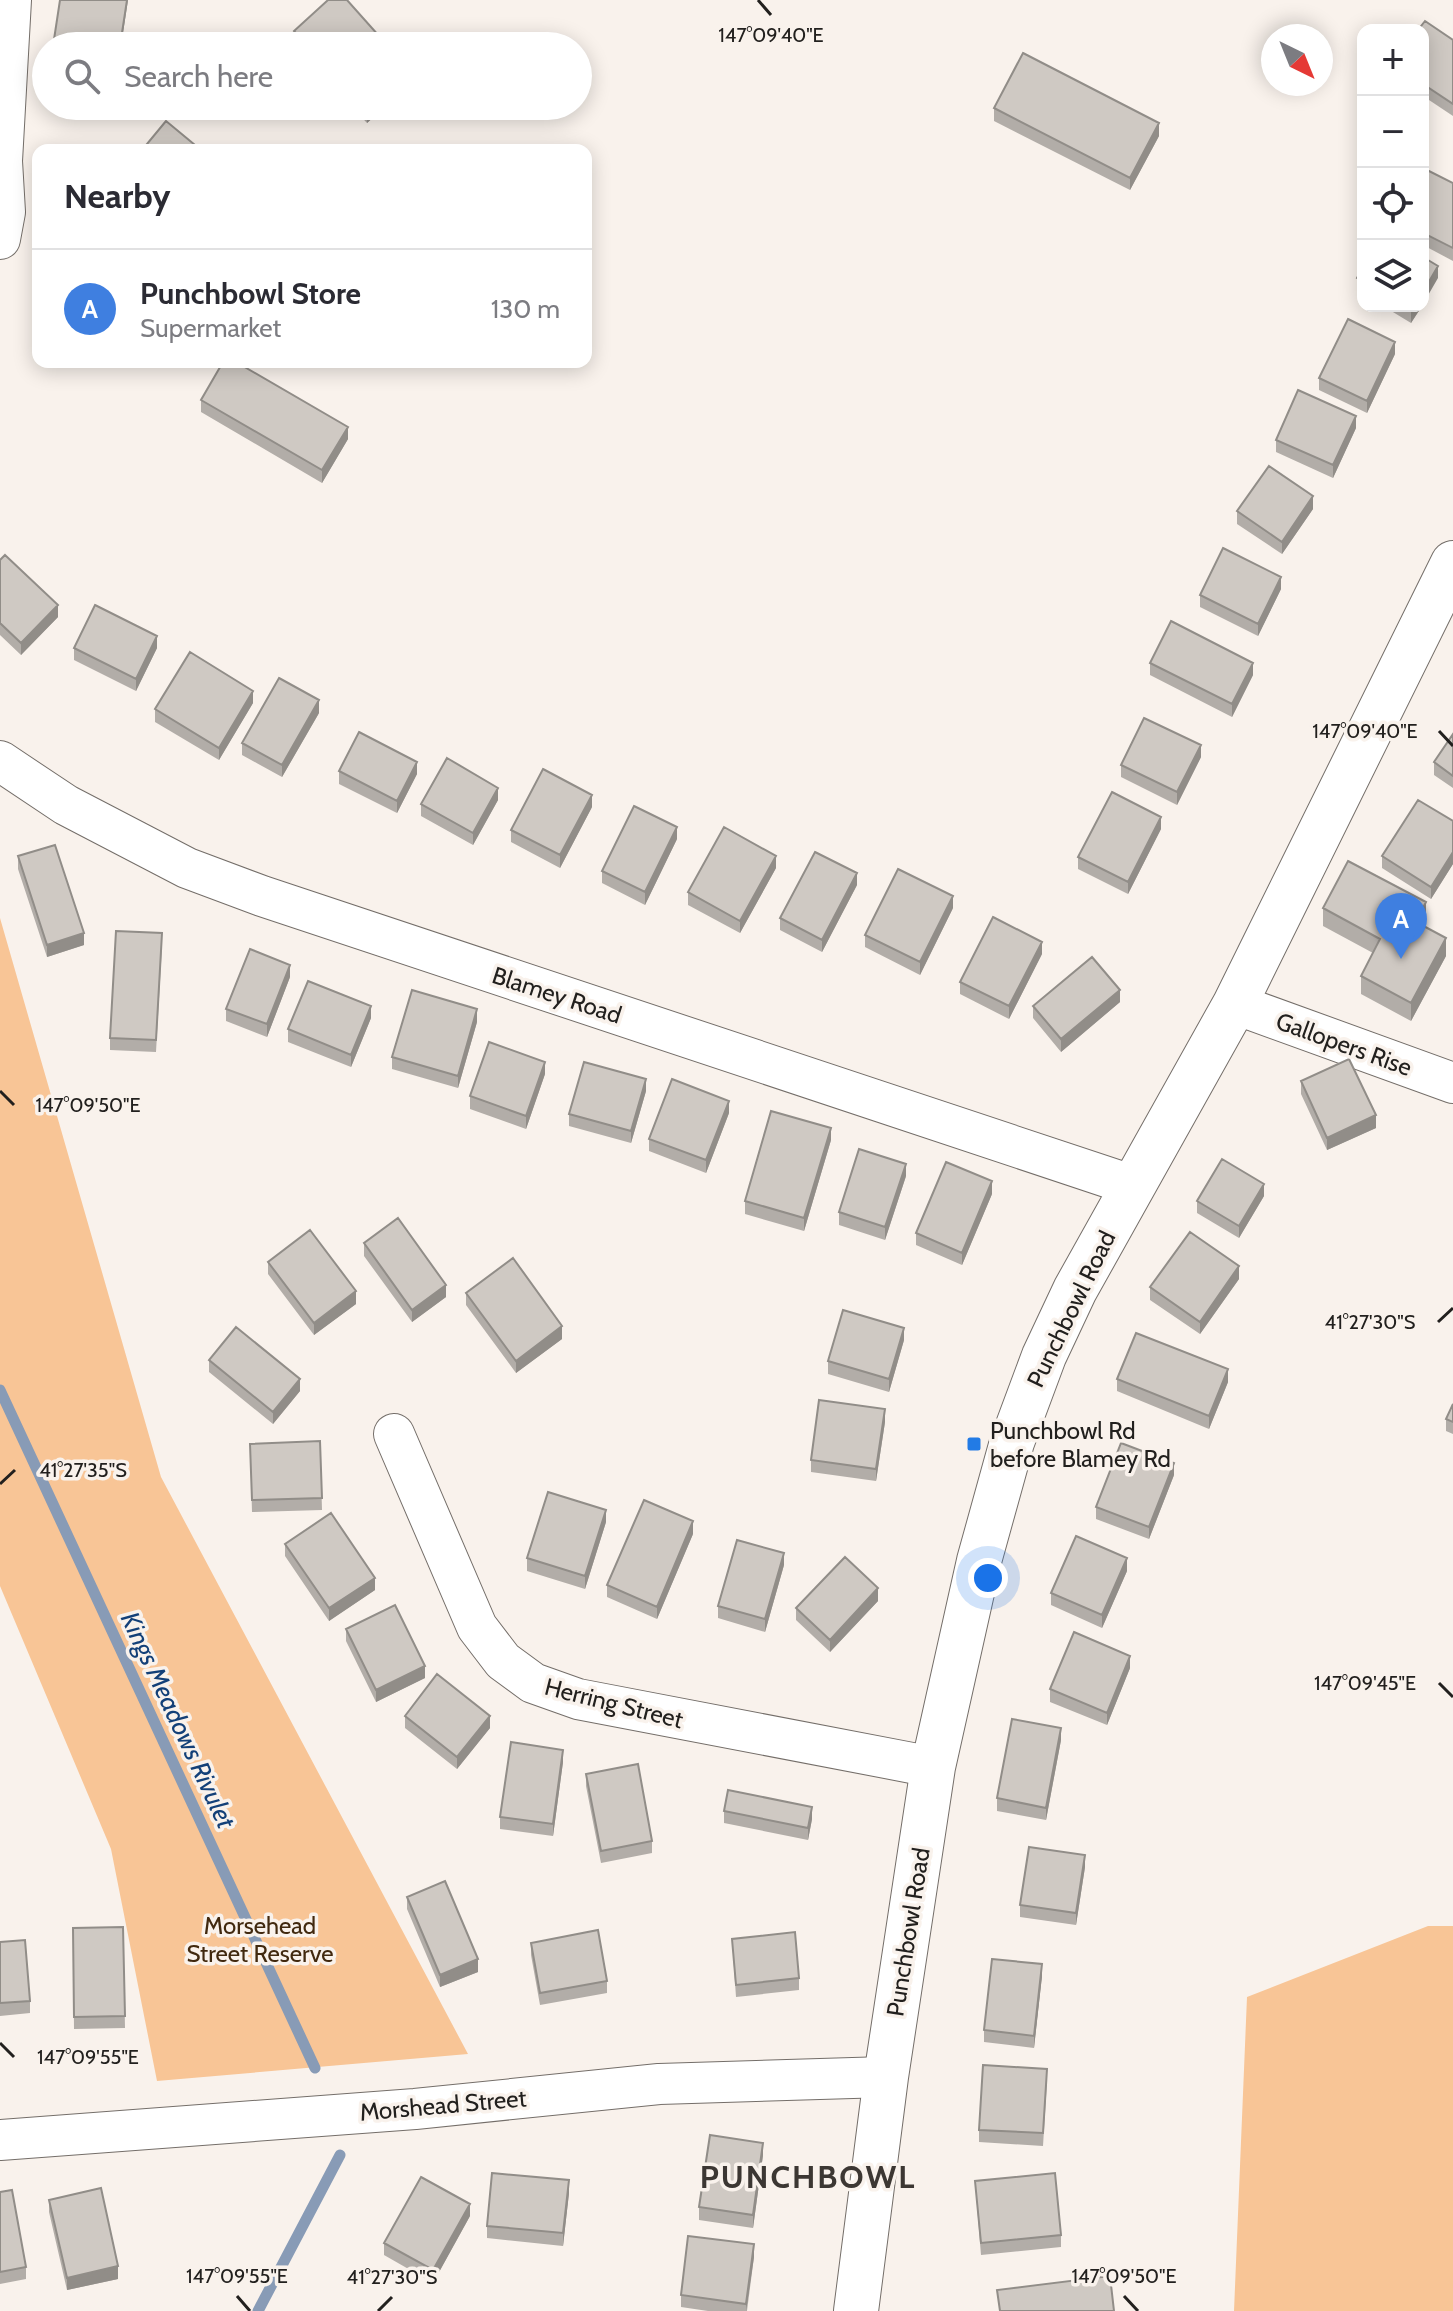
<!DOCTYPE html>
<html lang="en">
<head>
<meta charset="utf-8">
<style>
	body { margin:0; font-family:Cabin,sans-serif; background:#f7f7f7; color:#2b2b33 }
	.controls { position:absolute; right:24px; top:24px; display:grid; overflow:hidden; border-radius:16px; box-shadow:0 4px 20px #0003 }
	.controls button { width:72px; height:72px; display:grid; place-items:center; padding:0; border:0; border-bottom:2px solid #e1e1e2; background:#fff; color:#2b2b33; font:40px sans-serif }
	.compass { position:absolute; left:1261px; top:24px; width:72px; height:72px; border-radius:50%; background:#fff; box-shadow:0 4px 20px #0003; rotate:137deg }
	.you { position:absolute; left:988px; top:1578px; width:28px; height:28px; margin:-20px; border:6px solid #fff; border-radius:50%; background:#1a73e8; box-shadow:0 0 0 12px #1a73e833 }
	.badge { display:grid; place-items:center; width:52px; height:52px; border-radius:50%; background:#227be5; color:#fff; font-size:26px; font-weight:700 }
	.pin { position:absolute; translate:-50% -66px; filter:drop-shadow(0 2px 4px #0008) }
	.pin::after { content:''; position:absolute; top:42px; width:28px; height:24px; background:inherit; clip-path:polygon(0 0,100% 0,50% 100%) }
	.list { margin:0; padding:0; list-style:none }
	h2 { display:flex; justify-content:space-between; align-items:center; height:104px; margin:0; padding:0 32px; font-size:34px }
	h2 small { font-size:26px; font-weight:400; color:#7c7c81 }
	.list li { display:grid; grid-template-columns:52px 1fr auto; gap:24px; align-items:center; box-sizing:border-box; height:120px; padding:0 32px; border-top:2px solid #e1e1e2 }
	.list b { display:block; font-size:30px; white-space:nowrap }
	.list p { margin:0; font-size:26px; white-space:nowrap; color:#7c7c81 }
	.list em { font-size:26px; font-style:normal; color:#7c7c81 }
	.icon { flex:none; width:44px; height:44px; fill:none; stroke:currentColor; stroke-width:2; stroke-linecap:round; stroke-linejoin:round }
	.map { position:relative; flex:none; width:1453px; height:2311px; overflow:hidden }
	.search { position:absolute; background:#fff; box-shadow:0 4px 20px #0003; left:32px; top:32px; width:560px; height:88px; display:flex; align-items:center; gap:20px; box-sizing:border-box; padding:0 28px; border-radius:44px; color:#7c7c81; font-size:30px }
	.panel { position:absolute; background:#fff; box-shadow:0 4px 20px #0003; left:32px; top:144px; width:560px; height:224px; border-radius:16px }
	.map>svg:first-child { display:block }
</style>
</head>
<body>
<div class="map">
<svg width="1453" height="2311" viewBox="0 0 1453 2311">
	<rect width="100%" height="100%" fill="#f9f2ec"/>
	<path fill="#f8c596" d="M0,918L161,1477L468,2054L157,2081L111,1849L0,1586Z
		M1428,1926H1453V2311H1234L1247,1997Z"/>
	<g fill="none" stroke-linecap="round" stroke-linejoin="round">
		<path stroke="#889bb6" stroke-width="11" d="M0,1390L315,2068
			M258,2311L340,2155"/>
		<defs>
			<path id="minor" d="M0,239L5,212L2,161L11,0
				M0,761L66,805L187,868L262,896L1134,1186
				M1235,1004L1453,1083
				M394,1434L477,1627L503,1661L533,1683L578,1699L933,1767
				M0,2140L415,2109L659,2084L886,2077"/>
			<path id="tertiary" d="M856,2311L886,2077L933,1767L979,1561L1012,1442L1044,1356L1075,1290L1235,1004L1453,563"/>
		</defs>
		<use href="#minor" stroke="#746e69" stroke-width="42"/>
		<use href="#tertiary" stroke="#746e69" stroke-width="46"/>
		<use href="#minor" stroke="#fff" stroke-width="40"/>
		<use href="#tertiary" stroke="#fff" stroke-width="44"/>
	</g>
	<path fill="#b2ada8" d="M1423,30L1453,40V116L1423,96Z
		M294,31L388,46H296L294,43Z
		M351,106H386L367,123Z
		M994,108L1159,136L1130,190L994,121Z
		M1423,168L1453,183V261L1423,245Z
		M1363,268V294L1357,290V278Z
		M1383,306H1422L1411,323Z
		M1395,354L1367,413L1319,390V378Z
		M201,400L348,439L322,483L201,412Z
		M1356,428L1333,478L1276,452V440Z
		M1313,509L1282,554L1237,524V511Z
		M0,560L58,617L21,655L0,635Z
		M1281,589L1258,636L1200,607V595Z
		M74,648H157L136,691L74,660Z
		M1150,663L1253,675L1232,717L1150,675Z
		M253,703L219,760L155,722V709Z
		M319,713L282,777L242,755V743Z
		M1453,734V788L1434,775V762Z
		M1201,757L1177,805L1121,777V765Z
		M339,771L417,774L397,813L339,784Z
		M498,800L473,845L421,816V804Z
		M592,807L560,868L511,842V830Z
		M1453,821V864L1431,899L1382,868V856Z
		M1161,829L1128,894L1078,869V857Z
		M677,839L645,905L602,883V871Z
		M18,856L84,945L47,957L18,869Z
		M776,868L740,933L688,905V892Z
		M857,885L822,952L780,930V918Z
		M953,908L920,975L865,947V935Z
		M1323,908L1426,920L1423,926L1446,956L1411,1021L1361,994V976L1373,953L1323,926Z
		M162,946L156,1052L110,1050V1038Z
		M1042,954L1009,1019L960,994V982Z
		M290,977L267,1037L226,1021V1009Z
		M1120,1002L1061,1052L1033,1018V1006Z
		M371,1018L351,1067L288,1042V1029Z
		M477,1022L458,1088L392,1069V1057Z
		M545,1074L526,1129L470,1109V1096Z
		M1301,1081L1376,1128L1327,1150L1301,1094Z
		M646,1091L631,1143L569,1126V1114Z
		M729,1113L706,1173L649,1151V1139Z
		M831,1140L804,1231L745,1214V1201Z
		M906,1176L885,1240L839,1225V1212Z
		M992,1194L962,1265L916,1245V1233Z
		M1264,1196L1239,1238L1197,1213V1201Z
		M364,1243L446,1297L412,1322L364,1256Z
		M268,1262L356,1304L314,1335L268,1274Z
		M1239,1279L1200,1334L1150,1300V1287Z
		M466,1293L562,1339L516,1373L466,1305Z
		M904,1340L889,1392L828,1374V1361Z
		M209,1360L300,1391L273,1424L209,1372Z
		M1117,1379L1228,1382L1209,1429L1117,1391Z
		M1453,1404V1434L1446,1431V1419Z
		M885,1422L876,1481L811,1472V1460Z
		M320,1441L322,1510L252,1512L250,1444Z
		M1174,1475L1149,1539L1096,1519V1507Z
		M606,1522L585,1589L527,1571V1558Z
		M693,1534L657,1619L607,1597V1585Z
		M285,1544L375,1590L329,1621L285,1556Z
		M784,1565L765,1632L718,1618V1606Z
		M1127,1571L1102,1628L1051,1605V1593Z
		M878,1601L830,1652L796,1620V1608Z
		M346,1629L425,1678L376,1702L346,1641Z
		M1130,1668L1107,1725L1050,1702V1689Z
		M405,1716L490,1728L457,1769L405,1728Z
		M1061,1740L1046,1820L997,1811V1798Z
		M563,1762L553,1836L500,1829V1817Z
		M586,1774L652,1841V1853L601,1863L586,1786Z
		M724,1811L812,1819L808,1840L724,1823Z
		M1085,1867L1076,1925L1020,1917V1905Z
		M407,1897L478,1972L440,1987L407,1909Z
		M123,1927L125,2028L74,2029L73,1928Z
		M732,1939L799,1978V1990L736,1997Z
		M0,1942L30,2001V2013L0,2016Z
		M531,1943L607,1981V1993L540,2005L531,1955Z
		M1042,1976L1034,2048L984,2042V2030Z
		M1047,2081L1043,2146L979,2142V2130Z
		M763,2155L753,2228L699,2220V2207Z
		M975,2181L1061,2235V2247L981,2255Z
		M0,2192L26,2267V2279L0,2284Z
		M569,2193L563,2246L487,2238V2226Z
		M49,2200L118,2279L67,2290L49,2212Z
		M470,2216L433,2283L384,2255V2243Z
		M754,2257L747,2311H708L681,2307V2295Z"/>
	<path fill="#918d88" d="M127,0H128L121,46H120Z
		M372,106H386L367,123V111Z
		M1159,123V136L1130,190V178Z
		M1438,266V278L1423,304V292Z
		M1414,306H1422L1411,323V311Z
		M1395,342V354L1367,413V401Z
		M1356,416V428L1333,478V465Z
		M348,427V439L322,483V470Z
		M1313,496V509L1282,554V542Z
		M1281,577V589L1258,636V624Z
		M58,605V617L21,655V643Z
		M157,636V648L136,691V679Z
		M1253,663V675L1232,717V704Z
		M253,691V703L219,760V748Z
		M319,700V713L282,777V765Z
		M1201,745V757L1177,805V792Z
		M417,762V774L397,813V801Z
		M498,788V800L473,845V833Z
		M592,795V807L560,868V855Z
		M1161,817V829L1128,894V882Z
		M677,827V839L645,905V892Z
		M1453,852V864L1431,899V887Z
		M776,856V868L740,933V921Z
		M857,873V885L822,952V940Z
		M953,896V908L920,975V962Z
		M1426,902V920L1416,940V922Z
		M84,933V945L47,957V945Z
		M1446,938V956L1411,1021V1003Z
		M1042,942V954L1009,1019V1006Z
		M290,965V977L267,1037V1024Z
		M1120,990V1002L1061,1052V1039Z
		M371,1006V1018L351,1067V1055Z
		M477,1009V1022L458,1088V1076Z
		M545,1062V1074L526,1129V1116Z
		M646,1079V1091L631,1143V1131Z
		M729,1101V1113L706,1173V1160Z
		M1376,1115V1128L1327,1150V1138Z
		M831,1128V1140L804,1231V1218Z
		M906,1164V1176L885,1240V1227Z
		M992,1181V1194L962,1265V1253Z
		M1264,1184V1196L1239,1238V1226Z
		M1239,1266V1279L1200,1334V1322Z
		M446,1285V1297L412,1322V1310Z
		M356,1291V1304L314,1335V1323Z
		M562,1326V1339L516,1373V1361Z
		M904,1328V1340L889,1392V1379Z
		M1228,1369V1382L1209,1429V1416Z
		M300,1379V1391L273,1424V1412Z
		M885,1409V1422L876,1481V1469Z
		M1174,1463V1475L1149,1539V1527Z
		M606,1510V1522L585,1589V1576Z
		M693,1521V1534L657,1619V1607Z
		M784,1553V1565L765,1632V1619Z
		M1127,1558V1571L1102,1628V1615Z
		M375,1578V1590L329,1621V1608Z
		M878,1588V1601L830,1652V1640Z
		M1130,1656V1668L1107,1725V1713Z
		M425,1666V1678L376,1702V1690Z
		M490,1716V1728L457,1769V1757Z
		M1061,1728V1740L1046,1820V1808Z
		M563,1750V1762L553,1836V1824Z
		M812,1807V1819L808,1840V1828Z
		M1085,1855V1867L1076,1925V1913Z
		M478,1959V1972L440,1987V1975Z
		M1042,1964V1976L1034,2048V2036Z
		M763,2143V2155L753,2228V2215Z
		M569,2180V2193L563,2246V2233Z
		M470,2204V2216L433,2283V2270Z
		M754,2244V2257L746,2311V2304Z
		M118,2266V2279L67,2290V2278Z"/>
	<path fill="#cfc9c3" stroke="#918d88" stroke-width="2" d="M60,0H127L120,46H53Z
		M328,0H347L388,46H308L294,31Z
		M1425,21L1453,40V104L1423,84V30H1418Z
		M1023,53L1159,123L1130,178L994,108Z
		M363,106H372L367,111Z
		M166,121L201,150H142Z
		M1423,168L1453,183V248L1423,233Z
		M1423,257L1438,266L1423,292Z
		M1363,268V282L1357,278Z
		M1403,306H1414L1411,311Z
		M1348,319L1395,342L1367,401L1319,378Z
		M223,362H236L348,427L322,470L201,400Z
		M1298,390L1356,416L1333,465L1276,440Z
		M1269,466L1313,496L1282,542L1237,511Z
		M1223,548L1281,577L1258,624L1200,595Z
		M5,555L58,605L21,643L0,623V560Z
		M95,605L157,636L136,679L74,648Z
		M1171,621L1253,663L1232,704L1150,663Z
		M190,652L253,691L219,748L155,709Z
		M279,678L319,700L282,765L242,743Z
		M1144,718L1201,745L1177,792L1121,765Z
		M359,732L417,762L397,801L339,771Z
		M1453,734V776L1434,762Z
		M447,758L498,788L473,833L421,804Z
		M543,769L592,795L560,855L511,830Z
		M1112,792L1161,817L1128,882L1078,857Z
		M1418,800L1453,821V852L1431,887L1382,856Z
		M634,806L677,827L645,892L602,871Z
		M724,827L776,856L740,921L688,892Z
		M55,845L84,933L47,945L18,856Z
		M815,852L857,873L822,940L780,918Z
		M1348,861L1426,902L1416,922L1446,938L1411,1003L1361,976L1380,939L1323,908Z
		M898,869L953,896L920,962L865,935Z
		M993,917L1042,942L1009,1006L960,982Z
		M116,931L162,933L156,1040L110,1038Z
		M250,949L290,965L267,1024L226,1009Z
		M1092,957L1120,990L1061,1039L1033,1006Z
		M308,981L371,1006L351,1055L288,1029Z
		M412,990L477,1009L458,1076L392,1057Z
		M489,1042L545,1062L526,1116L470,1096Z
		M1349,1059L1376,1115L1327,1138L1301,1081Z
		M584,1062L646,1079L631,1131L569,1114Z
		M672,1079L729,1101L706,1160L649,1139Z
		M771,1111L831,1128L804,1218L745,1201Z
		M859,1149L906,1164L885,1227L839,1212Z
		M1222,1159L1264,1184L1239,1226L1197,1201Z
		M946,1162L992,1181L962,1253L916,1233Z
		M398,1218L446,1285L412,1310L364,1243Z
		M310,1230L356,1291L314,1323L268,1262Z
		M1190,1232L1239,1266L1200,1322L1150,1287Z
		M513,1258L562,1326L516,1361L466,1293Z
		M843,1310L904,1328L889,1379L828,1361Z
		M236,1327L300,1379L273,1412L209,1360Z
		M1136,1333L1228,1369L1209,1416L1117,1379Z
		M819,1400L885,1409L876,1469L811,1460Z
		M1453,1404V1422L1446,1419Z
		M320,1441L322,1498L252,1500L250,1444Z
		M1121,1443L1174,1463L1149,1527L1096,1507Z
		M548,1492L606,1510L585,1576L527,1558Z
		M644,1500L693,1521L657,1607L607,1585Z
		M331,1513L375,1578L329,1608L285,1544Z
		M1076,1536L1127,1558L1102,1615L1051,1593Z
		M737,1540L784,1553L765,1619L718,1606Z
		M845,1557L878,1588L830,1640L796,1608Z
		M395,1605L425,1666L376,1690L346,1629Z
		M1074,1632L1130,1656L1107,1713L1050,1689Z
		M437,1674L490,1716L457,1757L405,1716Z
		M1012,1719L1061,1728L1046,1808L997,1798Z
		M511,1742L563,1750L553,1824L500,1817Z
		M638,1764L652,1841L601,1851L586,1774Z
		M728,1790L812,1807L808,1828L724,1811Z
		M1029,1847L1085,1855L1076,1913L1020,1905Z
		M445,1881L478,1959L440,1975L407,1897Z
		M123,1927L125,2016L74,2017L73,1928Z
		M598,1930L607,1981L540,1993L531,1943Z
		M795,1932L799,1978L736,1985L732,1939Z
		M25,1940L30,2001L0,2003V1942Z
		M992,1959L1042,1964L1034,2036L984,2030Z
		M983,2065L1047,2069L1043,2133L979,2130Z
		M710,2135L763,2143L753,2215L699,2207Z
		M492,2173L569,2180L563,2233L487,2226Z
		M1055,2173L1061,2235L981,2243L975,2181Z
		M421,2177L470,2204L433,2270L384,2243Z
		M101,2188L118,2266L67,2278L49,2200Z
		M12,2190L26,2267L0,2272V2192Z
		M688,2236L754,2244L746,2304L681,2295Z
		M1110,2276L1114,2311H1000L997,2290Z"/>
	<path fill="none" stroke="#22201e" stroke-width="3" d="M758,0L771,15M1439,731L1453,746M0,1091L14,1105M1438,1322L1453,1308M0,1484L15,1470M1439,1683L1453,1697M0,2043L14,2057M237,2296L250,2311M1124,2296L1138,2311M378,2311L392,2297"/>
	<rect fill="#227be5" stroke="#f9f2ec" stroke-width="3" x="966" y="1436" width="16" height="16" rx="4"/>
	<g text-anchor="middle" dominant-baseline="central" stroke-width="7" stroke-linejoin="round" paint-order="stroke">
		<g font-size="24" fill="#22201e" stroke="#f9f2ec">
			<text transform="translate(557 995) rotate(18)">Blamey Road</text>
			<text transform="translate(1344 1044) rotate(20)">Gallopers Rise</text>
			<text transform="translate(1071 1309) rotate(-64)">Punchbowl Road</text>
			<text transform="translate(614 1703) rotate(14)">Herring Street</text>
			<text transform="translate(908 1932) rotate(-81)">Punchbowl Road</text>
			<text transform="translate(443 2105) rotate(-5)">Morshead Street</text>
		</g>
		<g font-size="24" fill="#22201e" stroke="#f9f2ec" text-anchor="start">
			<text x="990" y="1430">Punchbowl Rd<tspan x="990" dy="28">before Blamey Rd</tspan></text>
		</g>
		<g font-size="24" fill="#41290f" stroke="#f9f2ec">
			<text x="260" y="1925">Morsehead<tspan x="260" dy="28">Street Reserve</tspan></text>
		</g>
		<g font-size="26" font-style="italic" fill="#134078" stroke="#f9f2ec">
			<text transform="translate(178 1720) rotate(65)">Kings Meadows Rivulet</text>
		</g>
		<g font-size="32" font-weight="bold" letter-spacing="2" fill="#3c3733" stroke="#f9f2ec">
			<text x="808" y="2176">PUNCHBOWL</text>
		</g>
	</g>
	<g font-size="20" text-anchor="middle" fill="#22201e" stroke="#f9f2ec" stroke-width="7" stroke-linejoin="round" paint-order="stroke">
		<text x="771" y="42">147°09'40"E</text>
		<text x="1365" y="738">147°09'40"E</text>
		<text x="88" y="1112">147°09'50"E</text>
		<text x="1370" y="1329">41°27'30"S</text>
		<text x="83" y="1477">41°27'35"S</text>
		<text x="1365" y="1690">147°09'45"E</text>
		<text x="88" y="2064">147°09'55"E</text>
		<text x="237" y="2283">147°09'55"E</text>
		<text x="1124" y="2283">147°09'50"E</text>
		<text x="392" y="2284">41°27'30"S</text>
	</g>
</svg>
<div class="controls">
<button>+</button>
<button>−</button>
<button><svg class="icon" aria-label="locate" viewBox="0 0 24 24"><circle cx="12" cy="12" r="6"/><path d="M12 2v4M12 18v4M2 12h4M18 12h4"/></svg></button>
<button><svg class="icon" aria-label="layers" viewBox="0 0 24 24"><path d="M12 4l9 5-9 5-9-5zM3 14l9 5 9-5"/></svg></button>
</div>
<svg class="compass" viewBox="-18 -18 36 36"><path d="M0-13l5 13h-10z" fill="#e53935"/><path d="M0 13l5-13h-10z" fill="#7c7c81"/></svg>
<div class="you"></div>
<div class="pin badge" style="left:1401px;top:959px;background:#3f7fe0">A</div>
<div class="search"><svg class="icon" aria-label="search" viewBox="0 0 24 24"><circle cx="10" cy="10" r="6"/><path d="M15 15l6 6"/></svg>Search here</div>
<section class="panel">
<h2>Nearby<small></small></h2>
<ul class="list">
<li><span class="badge" style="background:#3f7fe0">A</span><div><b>Punchbowl Store</b><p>Supermarket</p></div><em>130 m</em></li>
</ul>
</section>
</div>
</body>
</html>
